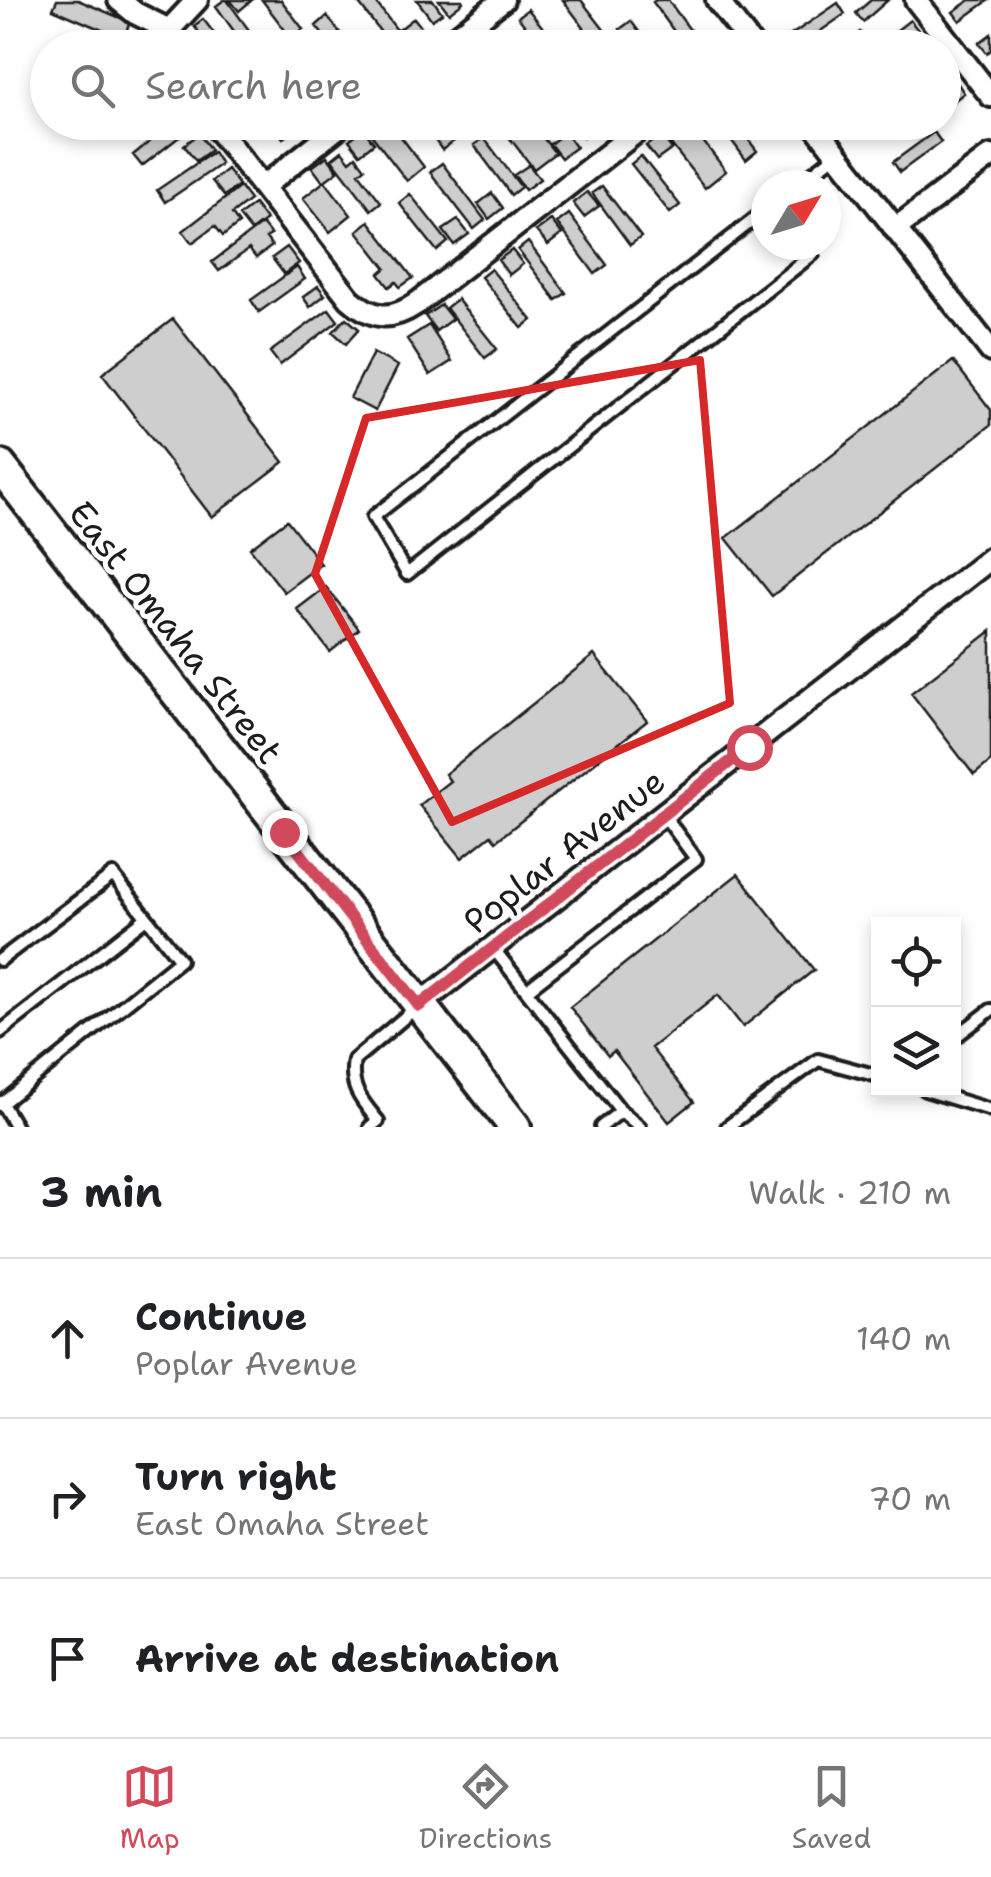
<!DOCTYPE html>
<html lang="en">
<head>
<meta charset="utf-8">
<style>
	body { margin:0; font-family:"Shantell Sans",sans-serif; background:#f2f2f2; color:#202124 }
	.controls { position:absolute; right:30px; bottom:30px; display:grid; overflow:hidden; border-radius:0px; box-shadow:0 5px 15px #0003 }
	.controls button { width:90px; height:90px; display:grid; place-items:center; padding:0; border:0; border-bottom:2px solid #e0e0e0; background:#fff; color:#202124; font:50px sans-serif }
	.compass { position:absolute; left:751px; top:170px; width:90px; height:90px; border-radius:50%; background:#fff; box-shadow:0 5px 15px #0003; rotate:52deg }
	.stop { position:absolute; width:30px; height:30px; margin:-22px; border:8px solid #d1495b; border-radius:50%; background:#fff }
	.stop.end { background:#d1495b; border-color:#fff; box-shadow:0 2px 10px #0008 }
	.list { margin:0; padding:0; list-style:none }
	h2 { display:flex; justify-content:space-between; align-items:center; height:130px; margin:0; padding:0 40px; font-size:42px }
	h2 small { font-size:32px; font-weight:400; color:#757577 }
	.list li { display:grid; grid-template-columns:65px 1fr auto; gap:30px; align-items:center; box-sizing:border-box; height:160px; padding:0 40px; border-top:2px solid #e0e0e0 }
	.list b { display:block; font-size:38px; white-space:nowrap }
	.list p { margin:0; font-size:32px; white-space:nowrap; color:#757577 }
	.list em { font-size:32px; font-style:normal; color:#757577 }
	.icon { flex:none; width:55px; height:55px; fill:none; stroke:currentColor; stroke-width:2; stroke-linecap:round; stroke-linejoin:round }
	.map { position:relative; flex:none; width:991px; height:1127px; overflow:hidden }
	.search { position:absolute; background:#fff; box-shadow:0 5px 15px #0003; left:30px; right:30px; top:30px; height:110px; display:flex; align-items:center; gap:25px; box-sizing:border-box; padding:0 35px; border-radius:55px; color:#757577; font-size:38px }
	.sheet { height:610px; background:#fff }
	nav { display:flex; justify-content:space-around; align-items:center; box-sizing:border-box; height:140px; border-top:2px solid #e0e0e0; background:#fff; font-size:28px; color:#757577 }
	nav a { display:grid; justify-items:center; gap:5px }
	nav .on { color:#d1495b }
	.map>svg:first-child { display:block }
</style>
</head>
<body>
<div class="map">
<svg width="991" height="1127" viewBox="0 0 991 1127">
	<rect width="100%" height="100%" fill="#fff"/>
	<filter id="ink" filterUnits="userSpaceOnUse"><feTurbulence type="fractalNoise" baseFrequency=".01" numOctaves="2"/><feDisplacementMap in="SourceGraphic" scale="20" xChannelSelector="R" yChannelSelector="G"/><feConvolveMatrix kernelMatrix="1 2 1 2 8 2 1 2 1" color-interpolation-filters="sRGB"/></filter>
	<g filter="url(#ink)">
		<path fill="#cecece" stroke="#1c1c1c" stroke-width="2.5" d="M57,0H78L130,22L123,39L53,9Z
			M224,0H227L262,48H246L216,6Z
			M230,0H252L239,11Z
			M262,0H281L303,29L291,38Z
			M374,0L403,38L392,47L357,1Z
			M417,0H433L442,13L432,20Z
			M439,0H462L463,2L449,13Z
			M563,0H581L605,31L593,40Z
			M656,0H668L701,45L686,48L653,2Z
			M871,0H888L863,22L856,13Z
			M970,0H989L960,21L953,12Z
			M838,3L845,14L799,46L791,35Z
			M528,9L559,48H542L518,17Z
			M327,16L352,48H333L316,26Z
			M414,18L425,32L410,43L400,29Z
			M203,19L214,33L205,40L194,26Z
			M910,20L918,30L894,48H874Z
			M631,21L651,48H634L620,29Z
			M488,31L500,48H483L476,39Z
			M860,32L867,41L859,48H839Z
			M991,34V50L987,53L979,43Z
			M195,35L205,48H186L184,44Z
			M145,38V48H125L124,39Z
			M958,84L964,93L944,109V95Z
			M174,122H182L188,130L142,166L133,155Z
			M270,122H291L296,129L283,138Z
			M376,122L385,130L392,125L424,167L407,181L367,129Z
			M422,122H441L454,141L442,150Z
			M507,122H531L555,153L534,169L501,127Z
			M572,122H588L593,129L583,137Z
			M718,122H735L757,151L746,160Z
			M689,123L726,171L705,188L667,139Z
			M363,129L374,143L360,154L349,140Z
			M565,132L576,147L561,158L550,144Z
			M934,132L941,142L900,172L893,162Z
			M199,134L211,150L196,161L184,145Z
			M661,135L672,149L657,160L646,146Z
			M484,138L521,187L511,195L474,145Z
			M342,151L350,161L356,156L365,168L359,173L381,202L371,210L332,159Z
			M213,152L221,164L165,202L157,190Z
			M327,156L338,171L323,182L312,167Z
			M641,156L680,205L670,213L631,164Z
			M442,163L485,220L474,229L430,172Z
			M529,165L540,179L525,190L514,175Z
			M227,169L239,185L224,196L212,181Z
			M325,181L351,215L330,232L303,198Z
			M602,186L641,237L630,245L592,193Z
			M240,187L250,200L232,214L239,224L223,236L215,226L192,243L183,231Z
			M587,192L599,206L584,217L573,203Z
			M492,193L503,208L489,219L478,204Z
			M410,194L448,242L437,251L399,203Z
			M254,204L266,220L251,231L239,216Z
			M569,214L607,265L595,274L557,223Z
			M458,220L469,234L454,245L443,230Z
			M551,220L562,234L548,245L536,231Z
			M369,221L413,278L400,287L396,282L389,287L379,274L386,268L357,231Z
			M262,224L271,235L266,238L272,246L256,258L249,249L219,271L212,262Z
			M528,242L566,293L556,300L518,250Z
			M287,247L299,263L284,274L272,258Z
			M512,250L523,264L509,275L498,260Z
			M297,267L305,279L259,312L251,300Z
			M491,269L532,320L522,328L481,277Z
			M318,286L325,295L310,307L303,297Z
			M457,299L497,349L485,358L446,308Z
			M441,305L452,319L436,331L425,316Z
			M329,309L338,321L280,365L270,352Z
			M346,318L359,329L346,344L333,332Z
			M173,319L284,462L212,517L102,374Z
			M429,325L452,361L430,375L407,339Z
			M373,353L398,366L375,411L350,398Z
			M953,361L991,410V425L772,596L726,538Z
			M287,520L321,564L284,592L250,548Z
			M326,587L359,629L330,652L297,609Z
			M991,631V761L974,775L911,693Z
			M594,655L647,721L496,841L491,835L462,858L419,805L450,781L445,774Z
			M738,874L814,970L743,1027L718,995L651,1048L694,1102L669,1122L614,1051L608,1056L570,1007Z"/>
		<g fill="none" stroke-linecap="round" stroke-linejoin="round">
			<defs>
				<path id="service" d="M797,185L837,154
					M766,210L373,517L407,574L813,254L806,245
					M493,948L621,1111L640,1127
					M0,960L113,875L180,960L0,1105
					M527,990L696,859L663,814
					M0,1032L146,918
					M954,1038L991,1010
					M925,1090L991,1110
					M1,1102L16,1127
					M370,1127L378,1121C361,1100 349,1087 354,1060L418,1006
					M601,1127L621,1111
					M727,1127L818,1060L878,1076"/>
				<path id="minor" d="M119,0L135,13L169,30
					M717,0L754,48
					M916,0L991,96
					M164,48L169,30L197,0
					M442,48L503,0
					M212,122L350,299C373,319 391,321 416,304L649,122
					M812,122L991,351
					M263,187L345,122
					M895,229L991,156
					M419,1005L991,558"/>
				<path id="primary" d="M0,466L515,1127"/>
			</defs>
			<use href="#service" stroke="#1c1c1c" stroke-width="18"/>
			<use href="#minor" stroke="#1c1c1c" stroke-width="28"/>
			<use href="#primary" stroke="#1c1c1c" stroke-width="38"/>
			<use href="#service" stroke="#fff" stroke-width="10"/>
			<use href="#minor" stroke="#fff" stroke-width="20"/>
			<use href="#primary" stroke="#fff" stroke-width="30"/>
		</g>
	</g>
	<g fill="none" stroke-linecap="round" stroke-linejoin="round" filter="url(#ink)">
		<path stroke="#d1495b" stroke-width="12" d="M284,832L419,1006L749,747"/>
	</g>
	<path fill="none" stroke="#d62828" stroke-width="8" stroke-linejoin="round" d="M700,360L730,703L452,822L315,574L366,418Z"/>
	<g text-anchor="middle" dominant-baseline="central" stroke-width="10" stroke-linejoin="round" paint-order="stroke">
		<g font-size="35" fill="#1c1c1c" stroke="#fff">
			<text transform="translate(176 632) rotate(52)">East Omaha Street</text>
			<text transform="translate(564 851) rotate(-38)">Poplar Avenue</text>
		</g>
	</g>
</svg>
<div class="controls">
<button><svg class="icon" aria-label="locate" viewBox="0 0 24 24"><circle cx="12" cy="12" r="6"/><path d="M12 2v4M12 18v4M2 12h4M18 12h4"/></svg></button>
<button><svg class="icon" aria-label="layers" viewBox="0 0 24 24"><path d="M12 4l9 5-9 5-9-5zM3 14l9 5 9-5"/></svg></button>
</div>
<svg class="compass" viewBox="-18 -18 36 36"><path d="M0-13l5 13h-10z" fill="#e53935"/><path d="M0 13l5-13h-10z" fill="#757577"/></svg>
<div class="stop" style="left:749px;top:747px"></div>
<div class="stop end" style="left:284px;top:832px"></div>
<div class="search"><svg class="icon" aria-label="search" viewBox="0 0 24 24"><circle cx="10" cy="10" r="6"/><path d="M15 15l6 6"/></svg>Search here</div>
</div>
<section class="sheet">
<h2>3 min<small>Walk · 210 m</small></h2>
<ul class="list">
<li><svg class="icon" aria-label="ahead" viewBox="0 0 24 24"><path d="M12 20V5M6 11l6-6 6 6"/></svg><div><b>Continue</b><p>Poplar Avenue</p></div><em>140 m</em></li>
<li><svg class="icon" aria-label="right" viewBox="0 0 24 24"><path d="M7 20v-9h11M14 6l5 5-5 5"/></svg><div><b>Turn right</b><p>East Omaha Street</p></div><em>70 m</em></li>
<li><svg class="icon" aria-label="arrive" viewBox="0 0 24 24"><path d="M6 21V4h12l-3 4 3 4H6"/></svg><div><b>Arrive at destination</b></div></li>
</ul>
</section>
<nav>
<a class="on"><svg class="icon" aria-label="map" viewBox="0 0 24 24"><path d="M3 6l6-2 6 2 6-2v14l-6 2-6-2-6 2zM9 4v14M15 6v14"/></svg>Map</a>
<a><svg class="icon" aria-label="directions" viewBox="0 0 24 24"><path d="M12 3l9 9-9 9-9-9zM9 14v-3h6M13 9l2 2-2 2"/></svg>Directions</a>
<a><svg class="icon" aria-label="saved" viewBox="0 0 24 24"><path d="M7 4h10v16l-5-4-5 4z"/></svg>Saved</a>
</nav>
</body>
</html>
